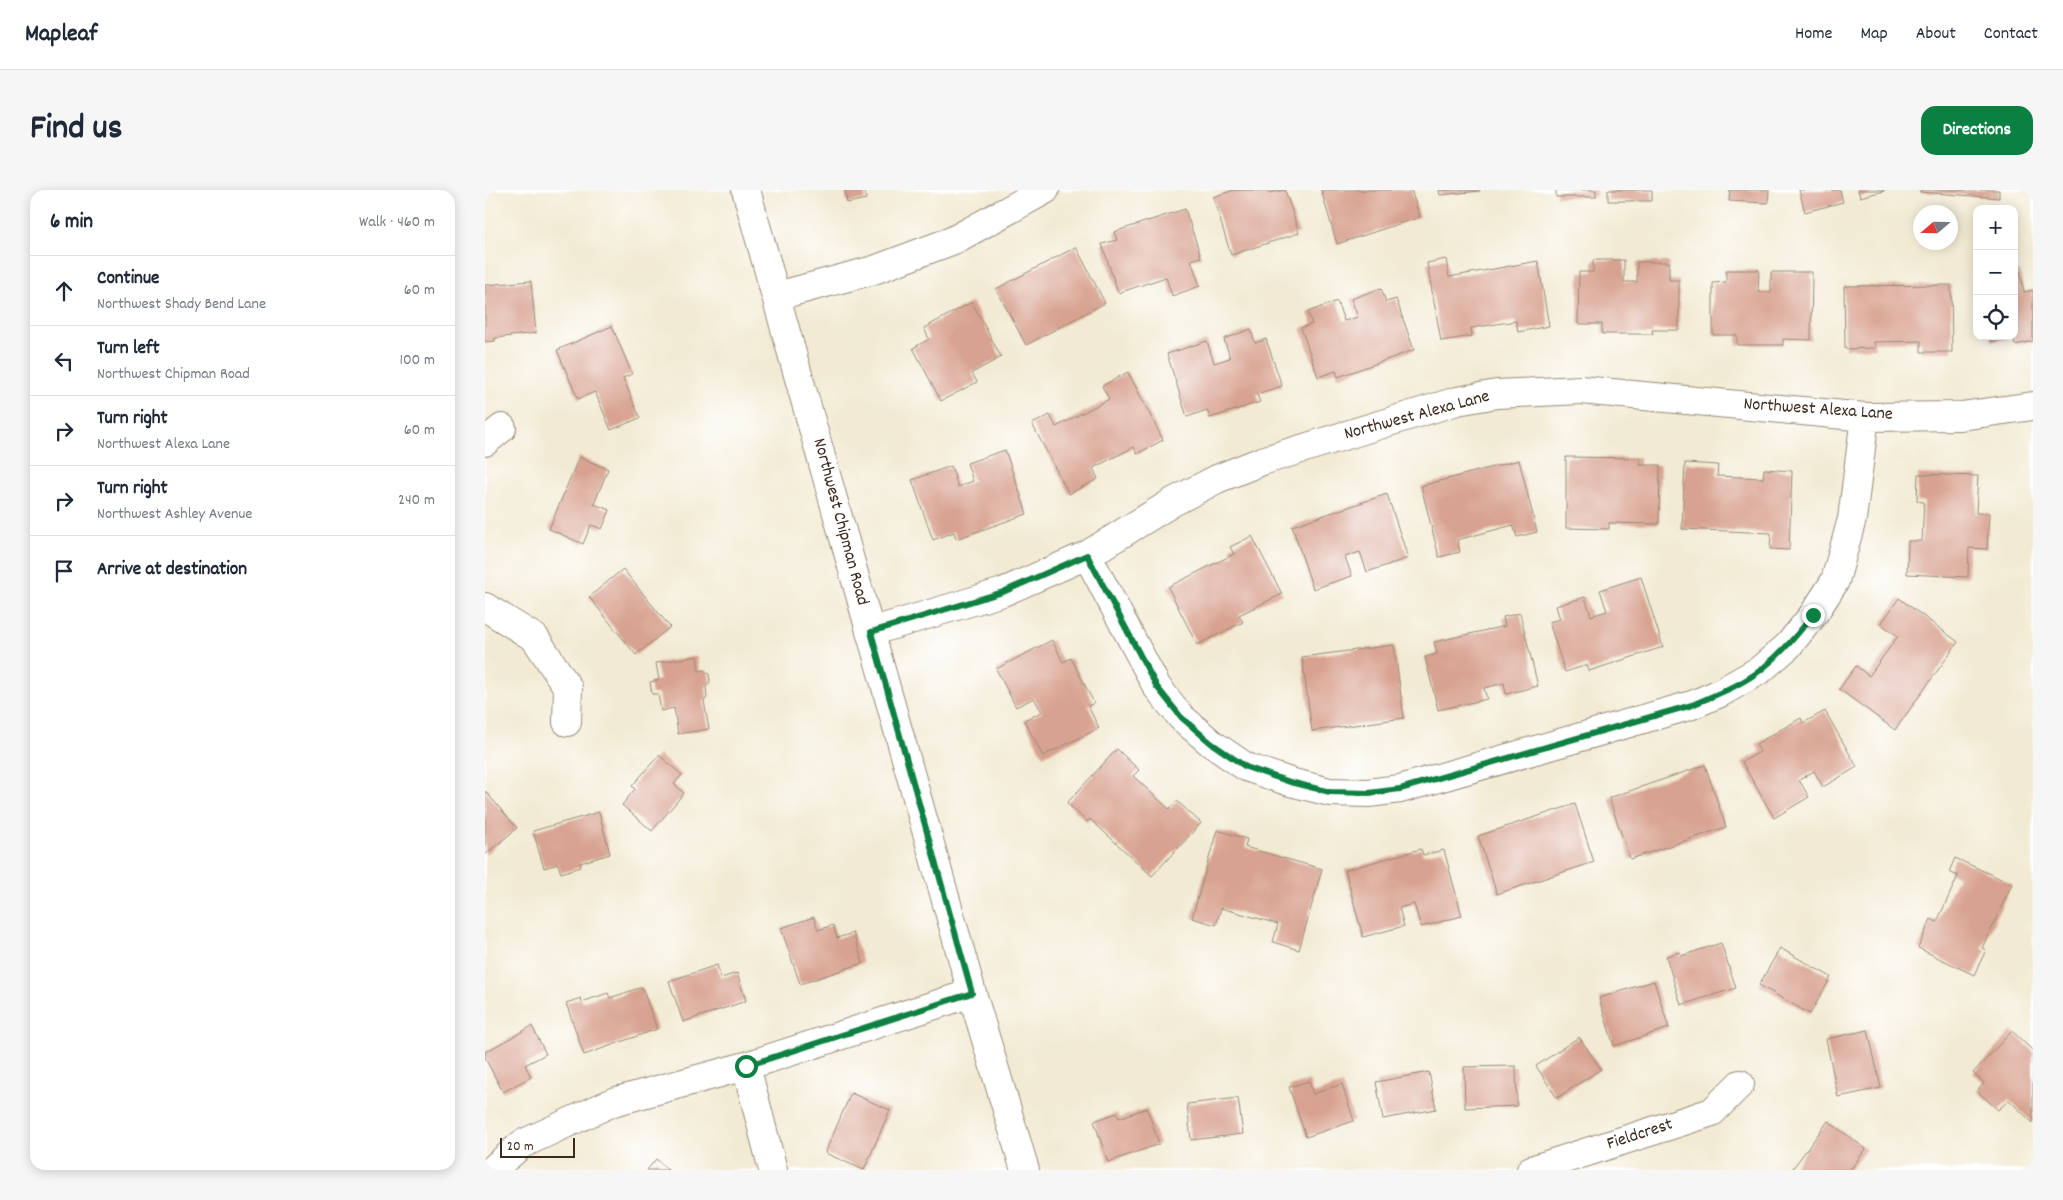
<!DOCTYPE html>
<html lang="en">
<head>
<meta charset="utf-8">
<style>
	body { margin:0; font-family:Dekko,sans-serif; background:#f6f6f7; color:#1f2937 }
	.controls { position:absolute; right:15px; top:15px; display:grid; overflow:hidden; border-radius:10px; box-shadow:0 2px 12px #0003 }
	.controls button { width:45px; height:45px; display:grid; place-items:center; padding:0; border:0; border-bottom:1px solid #e0e1e3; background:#fff; color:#1f2937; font:25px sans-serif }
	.compass { position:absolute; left:1428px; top:15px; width:45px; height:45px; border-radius:50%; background:#fff; box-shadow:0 2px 12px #0003; rotate:250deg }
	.scale { position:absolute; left:15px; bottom:12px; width:75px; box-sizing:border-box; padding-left:5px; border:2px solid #3b2a1e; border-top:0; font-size:14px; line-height:18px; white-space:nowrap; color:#3b2a1e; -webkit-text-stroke:4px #fff; paint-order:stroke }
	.stop { position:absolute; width:15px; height:15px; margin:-11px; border:4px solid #0b8043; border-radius:50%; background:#fff }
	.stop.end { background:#0b8043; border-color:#fff; box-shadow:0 1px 5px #0008 }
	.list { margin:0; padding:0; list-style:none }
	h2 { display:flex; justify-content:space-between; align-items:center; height:65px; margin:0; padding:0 20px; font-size:21px }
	h2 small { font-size:16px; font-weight:400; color:#747a83 }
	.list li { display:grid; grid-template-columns:32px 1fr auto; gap:15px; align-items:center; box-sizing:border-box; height:70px; padding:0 20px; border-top:1px solid #e0e1e3 }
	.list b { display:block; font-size:19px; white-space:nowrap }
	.list p { margin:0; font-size:16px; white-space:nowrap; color:#747a83 }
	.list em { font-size:16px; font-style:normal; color:#747a83 }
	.icon { flex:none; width:28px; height:28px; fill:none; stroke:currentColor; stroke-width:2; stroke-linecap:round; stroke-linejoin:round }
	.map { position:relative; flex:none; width:1548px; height:980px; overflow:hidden; border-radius:15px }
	header { display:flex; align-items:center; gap:30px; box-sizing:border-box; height:70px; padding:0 25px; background:#fff; border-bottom:1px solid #e0e1e3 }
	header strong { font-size:24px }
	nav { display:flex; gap:28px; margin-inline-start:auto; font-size:18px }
	.intro { display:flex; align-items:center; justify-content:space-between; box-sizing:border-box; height:120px; padding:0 30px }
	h1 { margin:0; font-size:35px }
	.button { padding:12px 22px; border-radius:15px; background:#0b8043; color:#fff; font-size:18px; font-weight:700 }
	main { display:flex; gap:30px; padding:0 30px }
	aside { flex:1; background:#fff; border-radius:15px; box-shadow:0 2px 12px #0003 }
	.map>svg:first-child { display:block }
</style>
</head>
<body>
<header>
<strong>Mapleaf</strong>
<nav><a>Home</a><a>Map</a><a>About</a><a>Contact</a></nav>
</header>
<div class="intro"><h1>Find us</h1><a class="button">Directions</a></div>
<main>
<aside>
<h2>6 min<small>Walk · 460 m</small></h2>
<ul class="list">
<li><svg class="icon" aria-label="ahead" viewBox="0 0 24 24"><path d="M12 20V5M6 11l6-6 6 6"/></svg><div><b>Continue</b><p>Northwest Shady Bend Lane</p></div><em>60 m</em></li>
<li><svg class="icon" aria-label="left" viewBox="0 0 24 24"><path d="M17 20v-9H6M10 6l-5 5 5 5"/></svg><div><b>Turn left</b><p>Northwest Chipman Road</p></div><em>100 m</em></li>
<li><svg class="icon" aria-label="right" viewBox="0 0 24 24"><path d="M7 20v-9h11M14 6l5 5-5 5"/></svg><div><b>Turn right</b><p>Northwest Alexa Lane</p></div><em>60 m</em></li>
<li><svg class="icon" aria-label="right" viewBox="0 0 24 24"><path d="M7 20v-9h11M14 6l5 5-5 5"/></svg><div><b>Turn right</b><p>Northwest Ashley Avenue</p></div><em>240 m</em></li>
<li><svg class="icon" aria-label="arrive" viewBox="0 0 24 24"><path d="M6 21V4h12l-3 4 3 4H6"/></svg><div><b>Arrive at destination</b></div></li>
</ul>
</aside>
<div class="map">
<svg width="1548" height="980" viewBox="0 0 1548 980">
	<rect width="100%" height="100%" fill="#fff"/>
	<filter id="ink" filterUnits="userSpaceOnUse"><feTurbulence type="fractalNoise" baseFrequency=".02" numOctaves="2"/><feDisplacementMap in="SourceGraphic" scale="10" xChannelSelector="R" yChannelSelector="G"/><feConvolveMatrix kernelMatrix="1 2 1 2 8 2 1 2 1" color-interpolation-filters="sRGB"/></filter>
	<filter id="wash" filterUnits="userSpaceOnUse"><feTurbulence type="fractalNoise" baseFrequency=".0096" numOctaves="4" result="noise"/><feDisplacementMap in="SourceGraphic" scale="20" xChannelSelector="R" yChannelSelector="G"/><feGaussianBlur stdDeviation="1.12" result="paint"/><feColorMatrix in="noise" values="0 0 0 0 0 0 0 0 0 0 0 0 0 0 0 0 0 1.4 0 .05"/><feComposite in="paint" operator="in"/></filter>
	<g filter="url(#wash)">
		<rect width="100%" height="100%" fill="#f2ead3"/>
		<g id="blocks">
			<path fill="#d8a290" d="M360,0H379L381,9L362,13Z
				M749,0H782L783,3L800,0L814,43L746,65L728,7Z
				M836,0H926L935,27L852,54Z
				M954,0H995V1L955,5Z
				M1071,0H1111V7H1071Z
				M1123,0H1167V11H1123Z
				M1245,0H1284L1283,13L1244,11Z
				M1314,0H1355L1358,12L1320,22Z
				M1373,0H1399V1L1375,7Z
				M1435,0H1514V8L1435,2Z
				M700,19L716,67L706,70L715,96L687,106L681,87L633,103L617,54L632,50L629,42Z
				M591,57L620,113L541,155L511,99Z
				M961,69L964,87L1053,71L1064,136L1033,142L1031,131L986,138L987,146L956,151L942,73Z
				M1108,70H1139V92H1152V72H1184V90H1194V140H1167L1168,144H1117V134H1093L1094,82H1108Z
				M1241,80H1274L1273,102H1286V82H1327L1326,150L1298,149V155H1252V145H1228V93L1241,92Z
				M1535,81L1539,102L1548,100V151L1530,155L1528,148L1506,152L1505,146H1529V82Z
				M46,91L51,143L10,148V151L0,152V95Z
				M1466,95L1467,162H1436V151L1389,152L1390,158L1360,159L1359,96Z
				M896,98L901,112L911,109L929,160L853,187L851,181L833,187L816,138L827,134L823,122L852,111L859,131L873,127L866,109Z
				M487,112L516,167L487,183L492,192L456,211L428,158L444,149L439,138Z
				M127,136L147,184L138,188L155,228L126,240L110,202L93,209L72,160Z
				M766,139L770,153L781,149L797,196L772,204L775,212L725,228L722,220L702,227L682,164L722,151L729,173L745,168L739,149Z
				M643,182L678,250L652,264L649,257L608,278L613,289L584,304L547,234L565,225L571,237L624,209L617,196Z
				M520,260L542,324L471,349L469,342L448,350L427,290L466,276L473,297L488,291L482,273Z
				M94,267L123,279L109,314L125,320L117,339L106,335L98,354L64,339Z
				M1081,267L1155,268V275H1175L1174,334L1124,333V339L1081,338Z
				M1034,270L1052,342L1032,347L1028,335L972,350L975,362L954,367L936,296Z
				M1200,273L1233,275L1232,286L1278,288L1279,279L1307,281L1304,360L1285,359L1286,343L1197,339Z
				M1433,284L1493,286L1491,323H1504L1502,359L1484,358L1483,387L1422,384L1423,351H1437L1439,312L1432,311Z
				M902,304L923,368L882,382L875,362L860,367L867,386L828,399L807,336Z
				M767,346L797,404L754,425L758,432L712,455L683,397L749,364L745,357Z
				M138,379L185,437L151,465L104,407Z
				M1156,387L1178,457L1104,481L1102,475L1080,482L1064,432L1075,429L1071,416L1100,407L1106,426L1122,421L1115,400Z
				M1414,408L1473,452L1410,540L1354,499L1371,476L1384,486L1413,446L1396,434Z
				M1035,423L1053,496L1021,504L1019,493L999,498L1002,509L953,520L940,467L952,464L949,452L1020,436L1018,427Z
				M567,450L578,472L586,468L609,513L603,516L614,538L558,566L539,530L557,522L549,508L531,517L511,479Z
				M909,455L919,528L827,541L817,467Z
				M212,466L214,481L219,480L224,484L225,492L221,497L222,508L219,511L224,539L193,544L189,518L176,521L173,504H167L165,492L174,490L171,473Z
				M1340,521L1372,577L1338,597L1329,581L1314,590L1324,607L1289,628L1257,572L1275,562L1271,554L1316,528L1318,533Z
				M632,559L654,580L648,586L684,619L692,611L716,633L667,686L605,629L602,632L582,613Z
				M174,565L197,585L189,594L199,603L167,641L137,615L150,599L147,596Z
				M1220,575L1241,637L1145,669L1124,608Z
				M0,601L32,638L0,665Z
				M1090,614L1109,672L1012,704L993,646Z
				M114,622L125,664L95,673L96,677L76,683L73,674L59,678L48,641Z
				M732,640L762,649L760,657L837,679L814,760L788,752L793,734L736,718L731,735L707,728Z
				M936,659L938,665L959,660L977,726L936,737L929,714L914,718L919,736L878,747L860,680Z
				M1470,668L1527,694L1497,758L1501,760L1489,785L1433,758L1446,729L1452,732L1473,686L1464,682Z
				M329,727L333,740L348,735L352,748L368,743L378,773L315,794L296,738Z
				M1236,753L1251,798L1196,815L1181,766L1195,762L1196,766Z
				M1295,758L1346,787L1325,824L1274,795Z
				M232,775L236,788L252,783L261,811L198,832L184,791Z
				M1169,791L1184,838L1129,856L1114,808Z
				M157,797L172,839L99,865L81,813L96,808L97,812L123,803L125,808Z
				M47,836L61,864L40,875L46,887L18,902L0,868V862Z
				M1383,840L1396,898L1353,907L1341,849Z
				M1527,841L1548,861V933L1524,910L1513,920L1492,901L1499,893L1488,883Z
				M1094,847L1116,879L1072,908L1051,876Z
				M1031,876L1032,916L980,918L979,877Z
				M944,882L951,919L898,929L891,892Z
				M824,891L828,904L857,894L869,931L821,947L804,897Z
				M366,903L405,920L379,980L340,963Z
				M753,908L758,944L706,950L702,914Z
				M662,918L674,954L623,972L609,931L632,923L634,928Z
				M1343,931L1381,959L1365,980H1311L1308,978Z
				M171,969L183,980H162Z"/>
		</g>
	</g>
	<g filter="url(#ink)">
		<use href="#blocks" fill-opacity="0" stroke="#968a78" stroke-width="1"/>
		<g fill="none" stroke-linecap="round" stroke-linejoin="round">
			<defs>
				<path id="minor" d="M292,106L389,80L469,50L560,0
					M0,252L17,238
					M602,365L672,497L696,527L726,553L761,577L805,592L845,602L883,603L915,599L1207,515L1235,503L1275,480L1303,456L1328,425L1350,391L1367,329L1380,227
					M0,417L50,448L83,498L82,532
					M385,442L518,402L602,365L688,312L732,289L777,271L972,211L1012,204L1096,200L1380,227L1476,226L1548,216
					M261,876L288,980
					M7,980L37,954L128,912L261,876L487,803
					M1046,980L1227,922L1255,894"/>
				<path id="secondary" d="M261,0L487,803L540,980"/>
			</defs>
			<use href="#minor" stroke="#968a78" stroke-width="30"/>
			<use href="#secondary" stroke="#968a78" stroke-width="30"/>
			<use href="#minor" stroke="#fff" stroke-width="28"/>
			<use href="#secondary" stroke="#fff" stroke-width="28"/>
		</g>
	</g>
	<g fill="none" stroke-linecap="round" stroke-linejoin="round" filter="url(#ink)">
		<path stroke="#0b8043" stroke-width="6" d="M261,876L487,803L386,442L518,402L602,365L672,497L696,527L726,553L761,577L805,592L845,602L884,603L915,599L1207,515C1230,505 1257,495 1277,479C1297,463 1312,445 1328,425"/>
	</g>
	<g text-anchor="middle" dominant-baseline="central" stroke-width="5" stroke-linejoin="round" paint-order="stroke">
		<g font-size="18" fill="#3b2a1e" stroke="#fff">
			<text transform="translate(1333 220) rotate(4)">Northwest Alexa Lane</text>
			<text transform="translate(932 226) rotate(-15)">Northwest Alexa Lane</text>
			<text transform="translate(355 332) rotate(75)">Northwest Chipman Road</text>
			<text transform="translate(1155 945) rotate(-18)">Fieldcrest</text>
		</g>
	</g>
</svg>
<div class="controls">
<button>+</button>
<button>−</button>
<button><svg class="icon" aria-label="locate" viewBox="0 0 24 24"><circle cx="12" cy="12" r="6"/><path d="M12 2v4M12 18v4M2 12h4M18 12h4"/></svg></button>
</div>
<svg class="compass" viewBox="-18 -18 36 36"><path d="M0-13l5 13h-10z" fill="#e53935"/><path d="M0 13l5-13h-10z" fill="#747a83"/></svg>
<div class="scale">20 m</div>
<div class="stop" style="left:261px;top:876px"></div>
<div class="stop end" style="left:1328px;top:425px"></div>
</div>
</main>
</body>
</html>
